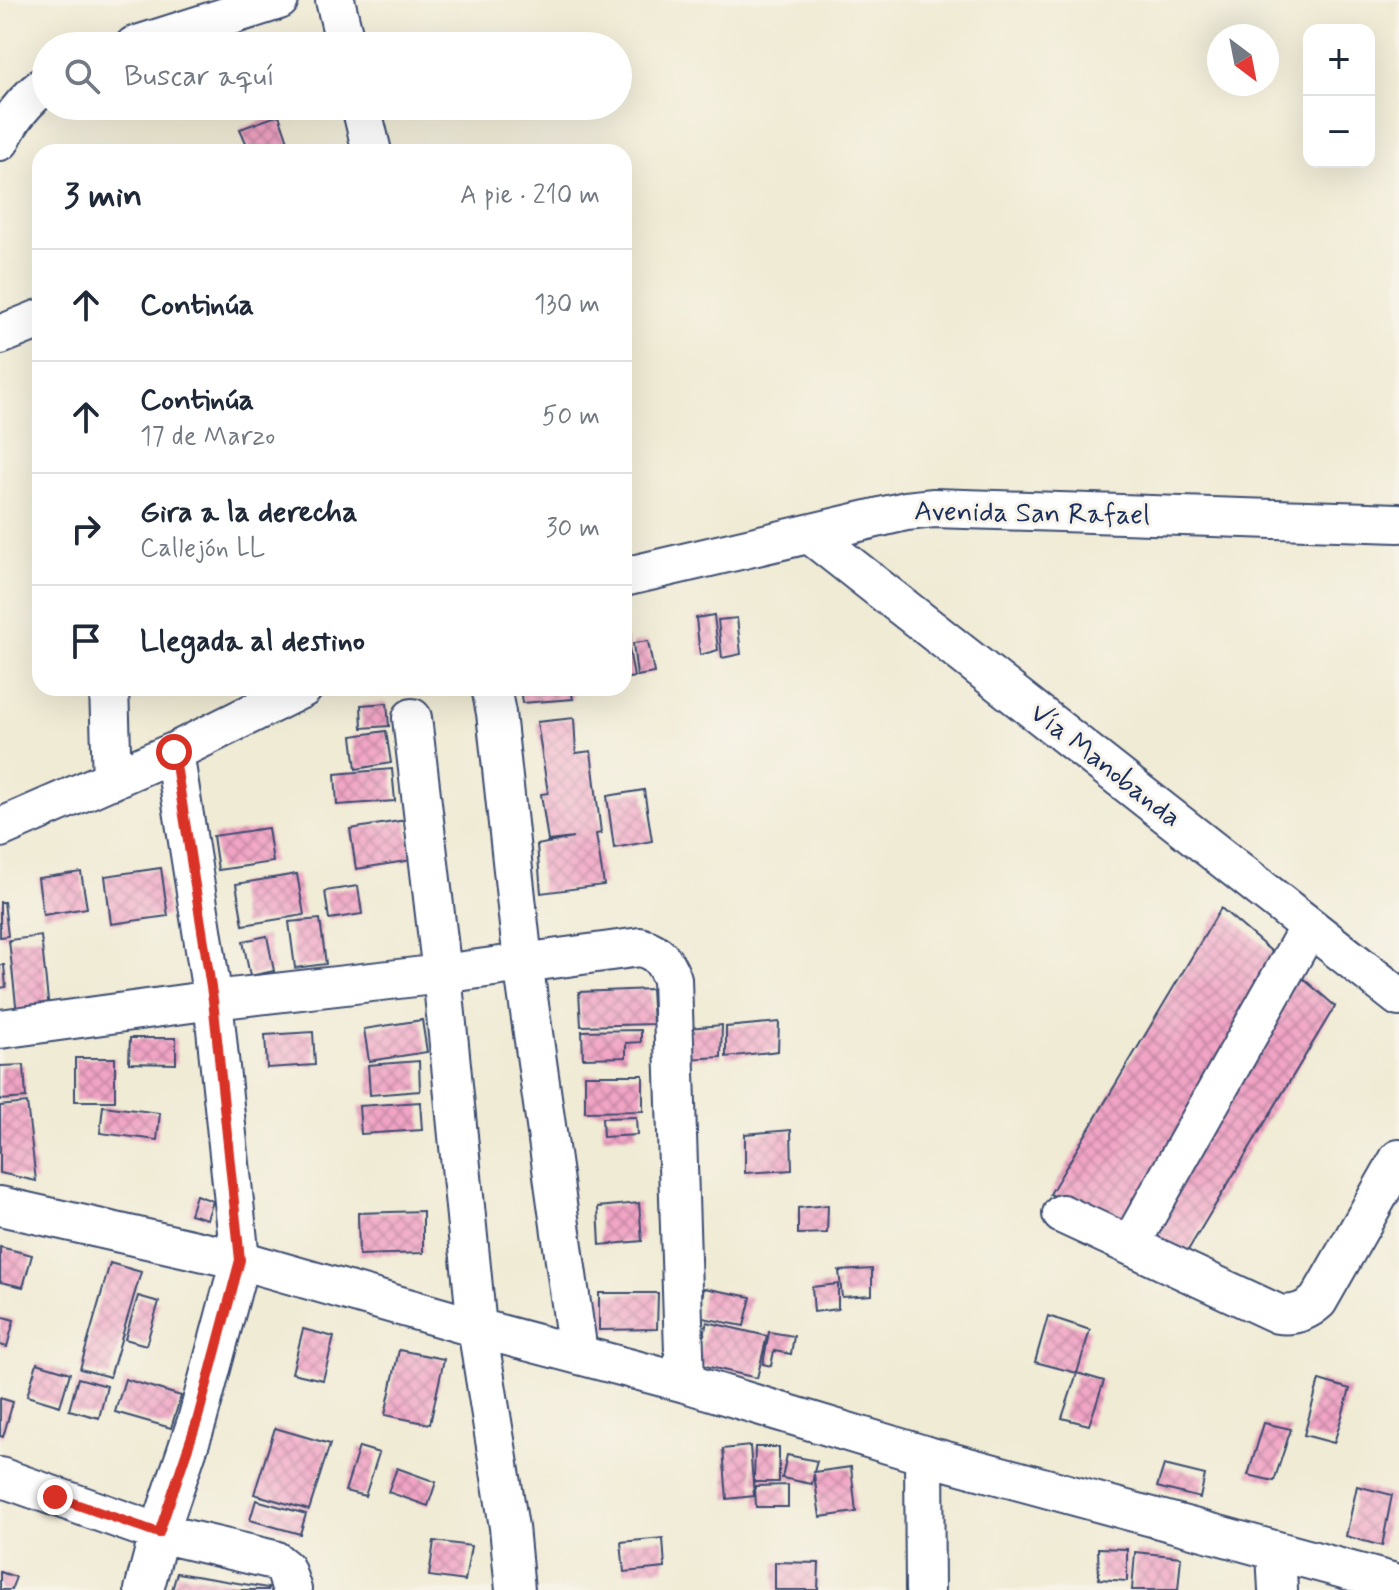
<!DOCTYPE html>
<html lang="es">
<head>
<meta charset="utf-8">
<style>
	body { margin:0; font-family:Mynerve,sans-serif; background:#f2f2f3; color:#1f2937 }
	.controls { position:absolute; right:24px; top:24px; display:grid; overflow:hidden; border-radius:16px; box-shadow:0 8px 32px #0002 }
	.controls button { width:72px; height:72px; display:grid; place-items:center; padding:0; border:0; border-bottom:2px solid #e0e1e3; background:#fff; color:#1f2937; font:40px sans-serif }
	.compass { position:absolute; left:1207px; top:24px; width:72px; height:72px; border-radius:50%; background:#fff; box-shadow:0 8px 32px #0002; rotate:148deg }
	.stop { position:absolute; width:24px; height:24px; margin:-18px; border:6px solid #d93025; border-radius:50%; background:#fff }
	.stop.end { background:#d93025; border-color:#fff; box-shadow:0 2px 8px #0008 }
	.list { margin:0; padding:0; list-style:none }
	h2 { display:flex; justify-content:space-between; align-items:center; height:104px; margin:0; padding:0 32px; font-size:34px }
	h2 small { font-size:26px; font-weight:400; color:#747a83 }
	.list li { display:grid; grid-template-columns:52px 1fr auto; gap:24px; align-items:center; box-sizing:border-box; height:112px; padding:0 32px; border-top:2px solid #e0e1e3 }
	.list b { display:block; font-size:30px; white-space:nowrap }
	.list p { margin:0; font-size:26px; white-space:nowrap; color:#747a83 }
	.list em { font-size:26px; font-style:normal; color:#747a83 }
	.icon { flex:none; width:44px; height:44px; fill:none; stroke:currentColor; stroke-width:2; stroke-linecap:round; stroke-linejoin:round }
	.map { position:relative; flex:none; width:1399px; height:1590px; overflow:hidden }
	.search { position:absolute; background:#fff; box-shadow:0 8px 32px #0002; left:32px; top:32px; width:600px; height:88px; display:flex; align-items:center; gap:20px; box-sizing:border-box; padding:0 28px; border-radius:44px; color:#747a83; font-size:30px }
	.panel { position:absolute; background:#fff; box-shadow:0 8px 32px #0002; left:32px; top:144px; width:600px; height:552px; border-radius:24px }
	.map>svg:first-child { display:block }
</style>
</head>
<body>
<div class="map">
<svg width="1399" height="1590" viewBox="0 0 1399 1590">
	<defs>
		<pattern id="building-cross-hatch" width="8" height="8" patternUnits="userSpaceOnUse" patternTransform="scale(2)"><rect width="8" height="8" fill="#f2a4c5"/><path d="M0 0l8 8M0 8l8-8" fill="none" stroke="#c386a3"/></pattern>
	</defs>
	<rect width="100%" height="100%" fill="#f7f3e8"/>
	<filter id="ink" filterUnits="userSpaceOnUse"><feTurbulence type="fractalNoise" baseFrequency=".0125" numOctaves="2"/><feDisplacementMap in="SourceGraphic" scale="16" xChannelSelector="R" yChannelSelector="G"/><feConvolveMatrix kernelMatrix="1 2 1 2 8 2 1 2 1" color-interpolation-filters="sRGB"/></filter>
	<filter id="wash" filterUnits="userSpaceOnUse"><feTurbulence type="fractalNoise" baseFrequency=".006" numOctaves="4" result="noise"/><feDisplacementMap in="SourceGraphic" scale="32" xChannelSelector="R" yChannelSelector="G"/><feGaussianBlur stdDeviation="1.8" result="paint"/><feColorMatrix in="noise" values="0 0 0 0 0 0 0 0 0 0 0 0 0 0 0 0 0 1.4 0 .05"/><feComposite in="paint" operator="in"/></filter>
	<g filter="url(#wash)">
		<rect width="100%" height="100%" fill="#f0ebd4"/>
		<g id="blocks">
			<path fill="url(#building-cross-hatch)" d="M279,115L291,150L250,152L240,129Z
				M714,615L718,650L700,655L696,618Z
				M737,618L741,654L722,658L718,620Z
				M627,638L634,677L624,679V639Z
				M648,641L654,673L637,676L633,643Z
				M520,688H571L573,699L522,703Z
				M387,703L389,726L362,728L361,705Z
				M574,718L576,753L591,751L601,833L596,834L604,885L541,893L537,845L573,838L548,841L541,794L548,793L537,722Z
				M386,731L391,763L356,769L352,736Z
				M392,769L395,801L337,805L335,774Z
				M644,790L652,841L614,848L607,796Z
				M406,820L412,860L356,869L350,829Z
				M268,828L273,862L218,870L213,836Z
				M161,868L168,916L111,924L105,876Z
				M81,872L87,908L43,915L38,878Z
				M297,874L304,915L243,925L236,884Z
				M358,886L362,914L329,919L325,891Z
				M0,902H4L8,936L0,937Z
				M1221,908L1335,1006L1184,1257L1050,1194Z
				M320,919L326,964L295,968L289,922Z
				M41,936L49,1010L17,1014L9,940Z
				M267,936L274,971L250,976L243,941Z
				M0,965H4L6,987L0,988Z
				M651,989L653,1024L581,1026L579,992Z
				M422,1020L427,1052L369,1061L364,1029Z
				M779,1022L778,1051L726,1057V1027Z
				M722,1025L721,1057L687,1059L688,1028Z
				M641,1030V1042L626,1043V1057L583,1058L582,1031Z
				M313,1032L315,1065L267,1068L265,1035Z
				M130,1038H176V1064L129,1063Z
				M75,1058H115V1101H75Z
				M419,1061L420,1091L370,1095L368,1065Z
				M24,1065L26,1098L0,1100V1066Z
				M585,1075H643V1111L585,1112Z
				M420,1102L422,1130L361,1134L359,1106Z
				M27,1103L36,1181L0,1173V1106Z
				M103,1106L160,1113L157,1140L100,1133Z
				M636,1117L637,1135L603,1137L602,1118Z
				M791,1130L792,1170L745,1173V1134Z
				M196,1195L213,1201L207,1219L190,1214Z
				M639,1203L642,1241L600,1245L598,1207Z
				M828,1205L827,1233L798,1234V1208Z
				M423,1211V1253L359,1255L358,1213Z
				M0,1247L32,1255L23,1287L0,1282Z
				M110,1263L141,1272L110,1377L80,1369Z
				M872,1269V1295L842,1297L839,1271Z
				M838,1284V1309L814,1312L812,1287Z
				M704,1288L751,1297L744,1326L698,1317Z
				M599,1293H658L657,1329L599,1330Z
				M138,1296L159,1302L146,1345L125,1339Z
				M0,1316L14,1320L7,1347L0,1345Z
				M1048,1316L1090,1330L1077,1373L1035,1362Z
				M707,1322L767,1336L757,1378L697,1364Z
				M303,1329L334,1337L323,1380L292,1373Z
				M769,1332L794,1336L791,1354L774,1351L771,1366L763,1364Z
				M399,1350L444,1359L430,1424L385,1415Z
				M37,1363L70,1373L60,1406L27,1396Z
				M1077,1373L1104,1381L1089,1425L1062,1418Z
				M78,1378L107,1386L99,1418L69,1410Z
				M125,1379L181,1396L171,1428L115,1412Z
				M1319,1380L1350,1389L1334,1443L1304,1435Z
				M0,1398L13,1402L3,1437L0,1436Z
				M1264,1423L1291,1429L1274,1481L1248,1475Z
				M275,1428L330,1444L309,1510L254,1494Z
				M750,1446L754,1496L727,1499L723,1449Z
				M359,1447L379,1453L365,1496L345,1491Z
				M755,1447H779V1482H754Z
				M787,1455L817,1461L814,1472L851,1467L856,1512L820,1517L814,1474L812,1484L782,1478Z
				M1164,1465L1205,1475L1200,1498L1157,1487Z
				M397,1468L436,1482L428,1506L388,1492Z
				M788,1485V1507H756L755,1486Z
				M1357,1486L1392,1495L1382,1546L1346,1536Z
				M256,1500L306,1514L300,1534L250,1520Z
				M663,1538L665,1568L624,1572L621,1542Z
				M434,1541L471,1546L465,1581L429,1576Z
				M1098,1548L1127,1549V1581L1099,1579Z
				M1135,1552L1181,1557L1178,1590H1132Z
				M775,1562L819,1563L818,1590H775Z
				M0,1572L16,1577L11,1590H0Z
				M177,1573L268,1588V1590H172Z"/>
		</g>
	</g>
	<g filter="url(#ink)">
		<use href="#blocks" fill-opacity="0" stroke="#3b4b70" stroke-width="2"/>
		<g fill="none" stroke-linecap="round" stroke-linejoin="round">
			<defs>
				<path id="minor" d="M335,0L346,46
					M134,46L279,0
					M361,106L372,152
					M0,141C11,117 25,100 46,84
					M0,335L40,319
					M811,535L1399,997
					M624,577L906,511L934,508L1399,523
					M109,688L112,780
					M491,688L496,713L523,962L578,1353
					M412,718L442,974L477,1328L509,1527L515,1590
					M174,752L213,1000L442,974L640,947C659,952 665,962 672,979L685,1383
					M0,828L174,752L303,688
					M0,1029L213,1000L240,1260L0,1206
					M1062,1214L1278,1314C1294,1316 1306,1312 1318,1301L1399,1159
					M1130,1245L1309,927
					M924,1455L925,1590
					M0,1477L159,1533L274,1560L285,1569L292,1590
					M1276,1552L1278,1590
					M144,1590L159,1533L197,1421L240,1260L477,1328L685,1383L924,1455L1399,1584"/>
			</defs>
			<use href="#minor" stroke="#3b4b70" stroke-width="42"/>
			<use href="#minor" stroke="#fff" stroke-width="38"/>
		</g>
	</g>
	<g fill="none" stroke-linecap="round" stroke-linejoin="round" filter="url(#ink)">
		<path stroke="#d93025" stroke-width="10" d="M55,1497L159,1533L197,1421L240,1260L213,1000L174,752"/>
	</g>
	<g text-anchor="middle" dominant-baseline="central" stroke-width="6" stroke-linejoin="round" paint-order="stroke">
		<g font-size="28" fill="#1b2f5e" stroke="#f7f3e8">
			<text transform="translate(1032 514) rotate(1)">Avenida San Rafael</text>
			<text transform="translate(1105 766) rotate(38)">Vía Manobanda</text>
		</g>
	</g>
</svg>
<div class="controls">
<button>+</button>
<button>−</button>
</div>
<svg class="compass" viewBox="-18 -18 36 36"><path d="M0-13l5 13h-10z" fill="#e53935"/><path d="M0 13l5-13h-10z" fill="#747a83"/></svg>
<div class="stop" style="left:174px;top:752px"></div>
<div class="stop end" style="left:55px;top:1497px"></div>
<div class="search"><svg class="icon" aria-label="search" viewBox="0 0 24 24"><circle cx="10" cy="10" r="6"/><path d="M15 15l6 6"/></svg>Buscar aquí</div>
<section class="panel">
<h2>3 min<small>A pie · 210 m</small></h2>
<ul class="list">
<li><svg class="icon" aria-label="ahead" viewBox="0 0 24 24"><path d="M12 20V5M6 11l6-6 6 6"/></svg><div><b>Continúa</b></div><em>130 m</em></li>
<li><svg class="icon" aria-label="ahead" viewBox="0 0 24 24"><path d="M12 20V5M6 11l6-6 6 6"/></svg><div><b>Continúa</b><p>17 de Marzo</p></div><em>50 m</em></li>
<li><svg class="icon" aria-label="right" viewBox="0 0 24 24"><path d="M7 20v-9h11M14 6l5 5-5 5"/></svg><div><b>Gira a la derecha</b><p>Callejón LL</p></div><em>30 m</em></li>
<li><svg class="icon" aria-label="arrive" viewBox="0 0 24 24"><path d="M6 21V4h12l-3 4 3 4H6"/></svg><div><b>Llegada al destino</b></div></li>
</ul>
</section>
</div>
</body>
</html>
